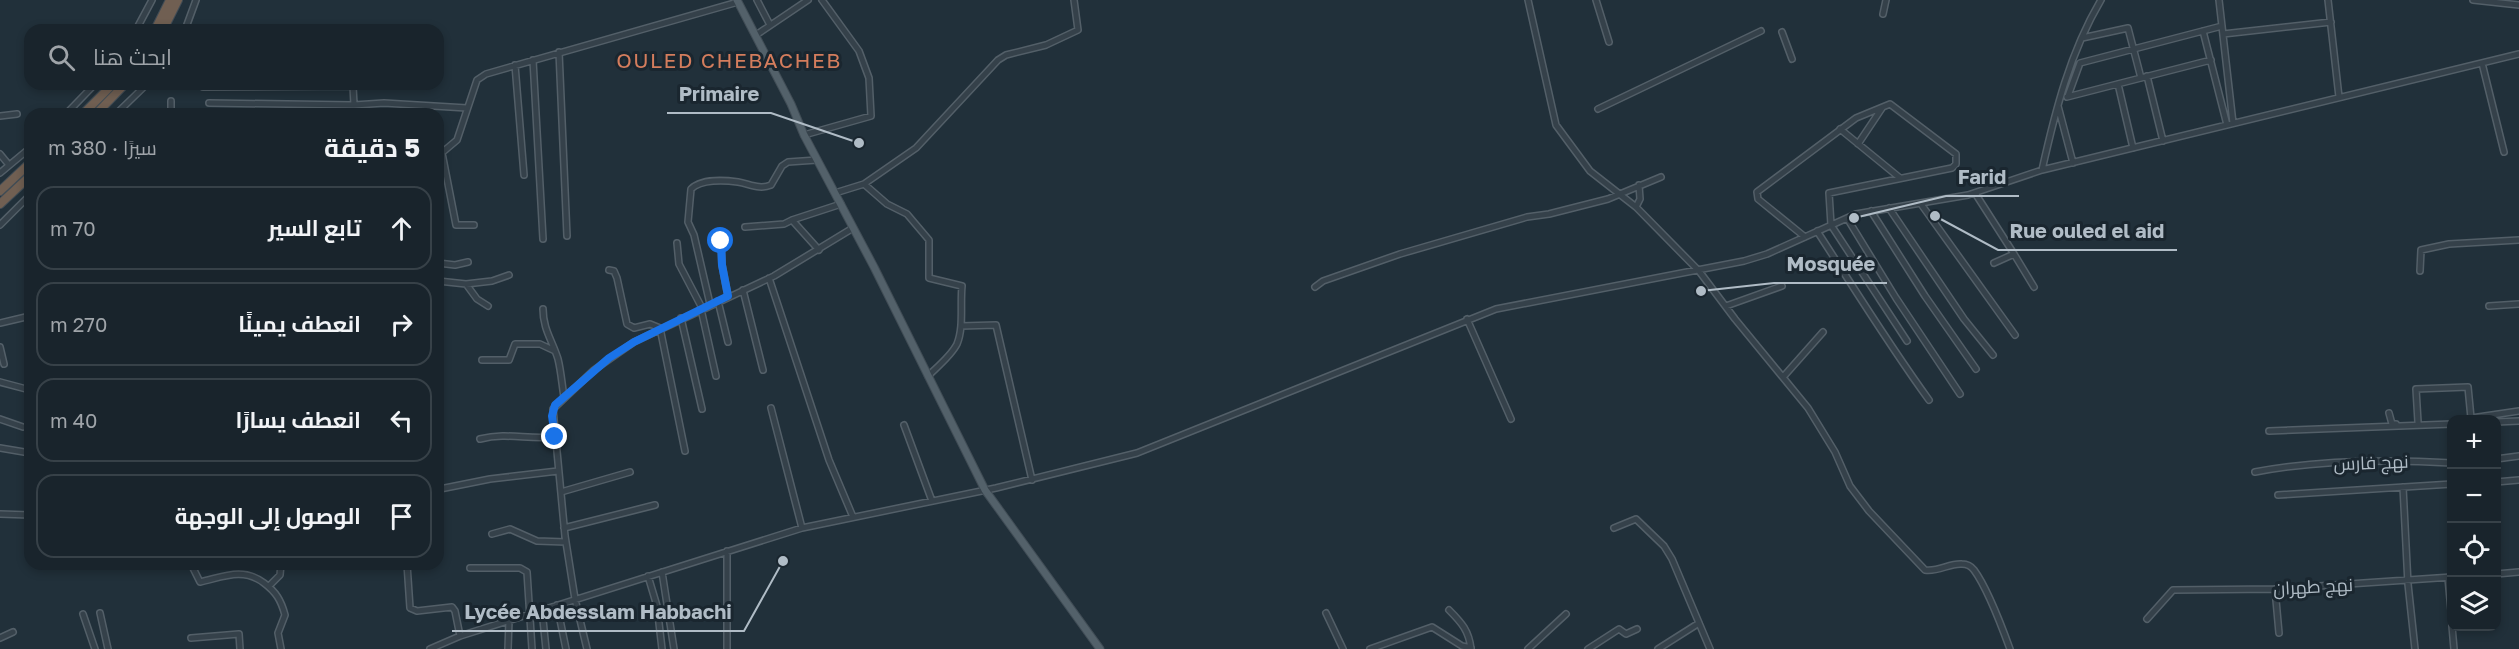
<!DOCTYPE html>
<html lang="ar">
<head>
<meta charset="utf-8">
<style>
	body { margin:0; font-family:"Golos Text",Cairo,sans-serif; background:#263038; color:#f1f3f6; direction:rtl }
	.controls { position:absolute; right:18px; bottom:18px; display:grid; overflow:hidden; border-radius:12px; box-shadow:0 3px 9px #0003 }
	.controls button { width:54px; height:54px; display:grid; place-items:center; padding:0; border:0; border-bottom:2px solid #374148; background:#19242c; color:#f1f3f6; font:30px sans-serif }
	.stop { position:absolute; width:18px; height:18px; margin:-14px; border:4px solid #1a73e8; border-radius:50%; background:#fff }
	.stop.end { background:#1a73e8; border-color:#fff; box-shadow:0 2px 6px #0008 }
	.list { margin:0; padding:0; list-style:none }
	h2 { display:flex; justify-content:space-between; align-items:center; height:78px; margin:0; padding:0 24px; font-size:26px }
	h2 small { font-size:20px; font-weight:400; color:#9fa4a9 }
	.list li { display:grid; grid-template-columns:39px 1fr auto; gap:18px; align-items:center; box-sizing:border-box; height:84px; margin:0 12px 12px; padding:0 12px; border:2px solid #374148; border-radius:18px }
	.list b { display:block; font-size:22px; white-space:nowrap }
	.list em { font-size:20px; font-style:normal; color:#9fa4a9 }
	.icon { flex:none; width:33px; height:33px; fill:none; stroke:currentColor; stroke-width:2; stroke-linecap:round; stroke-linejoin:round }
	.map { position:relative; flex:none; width:2519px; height:649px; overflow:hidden; direction:ltr }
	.search { position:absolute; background:#19242c; box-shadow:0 3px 9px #0003; left:24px; top:24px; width:420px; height:66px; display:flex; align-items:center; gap:15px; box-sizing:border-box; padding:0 21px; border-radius:18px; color:#9fa4a9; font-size:22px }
	.panel { position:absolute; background:#19242c; box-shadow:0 3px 9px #0003; left:24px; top:108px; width:420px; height:462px; border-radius:18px; direction:rtl }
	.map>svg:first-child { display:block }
</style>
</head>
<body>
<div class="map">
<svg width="2519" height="649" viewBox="0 0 2519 649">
	<rect width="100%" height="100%" fill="#21303a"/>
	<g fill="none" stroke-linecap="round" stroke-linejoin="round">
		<defs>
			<path id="minor" d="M757,0L770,25
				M1528,0L1556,125L1590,171L1636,207L1699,271L1735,319L1808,408L1835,452L1850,486L1869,511L1925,570C1939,572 1949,563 1962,564C1967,564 1971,566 1974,570C1988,589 2002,627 2010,649
				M1596,0L1609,42
				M2219,0L2233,123
				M2328,0L2339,97
				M2473,0L2519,5
				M1883,14L1886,0
				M136,30L152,0
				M185,30L196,0
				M2203,31L2227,125
				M1782,32L1792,59
				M2223,34L2331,22
				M756,35L808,0
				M2082,38L2128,28L2141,78
				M559,52L567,236
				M533,60L543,239
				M2482,63L2504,152
				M515,65L524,175
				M2147,76L2163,141
				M2118,84L2133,148
				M203,87L353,86L354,105L384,103L467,108
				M2068,96L2080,63L2222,26
				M2067,97L2211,60
				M171,101V114
				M209,103L354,105
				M2058,106L2073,163
				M1598,109L1761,31
				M66,114L95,84
				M116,114L147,84
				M0,116L17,114
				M1840,129L1900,178
				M804,135L871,116L869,78L859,51L822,0
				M1858,144L1882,108
				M442,153L456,225H474
				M0,154L9,165
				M438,156L457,140L477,80L486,74L738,2
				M2042,170C2055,112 2070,52 2101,0
				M0,173L30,148
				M864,184L887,204L907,214L929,240V278L962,286C960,305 964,327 957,344C951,356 937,367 928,376
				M835,193L864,184L916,148L998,60L1006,55L1046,45L1078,30L1074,0
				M1975,193L2014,254
				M1921,204L2015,335
				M1636,207L1640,199L1639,185
				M1889,208L1964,319L1993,355
				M1871,211L1925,296L1976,369
				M1847,218L1896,298L1960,394
				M0,225L30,195
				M745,227L784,224L792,220
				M1817,231C1854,288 1889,345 1929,400
				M1805,237L1758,199L1757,192L1856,118L1890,104L1956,154V164L1952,168L1829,193L1831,225L1907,341
				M721,241L722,265L728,296
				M677,243L679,264L702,308
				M819,250L792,220L841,204
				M438,263L455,265L468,262
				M1994,263L2014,254L2034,287
				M609,270L614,271L617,278L627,324L634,328L650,324L660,328L685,451
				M2420,271L2421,250L2449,244L2519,240
				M769,278L829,460L853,517
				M438,281L466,284L477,299L488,306
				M466,284L492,281L509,275
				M1315,287L1323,281L1400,254L1527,217L1549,214L1608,199L1661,177
				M743,290L763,370
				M718,301L728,342
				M710,304L694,235L688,222L691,189C701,179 724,180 738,182C750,184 759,190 771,185L782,166L788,162L817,160
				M1726,306L1782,286
				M2489,306L2519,304
				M543,309C543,329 552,340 558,359C561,371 562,385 564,397
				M701,309L716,376
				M681,318L702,409
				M1467,319L1511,419
				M0,323L30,316
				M961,326L996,325L1032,480
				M0,347L4,364
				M482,360H509L515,344H540L555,351
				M1784,376L1823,332
				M0,382L30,390
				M771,408L802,528
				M2389,413L2392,424H2396
				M0,419L23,427
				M2458,420L2519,411
				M2418,422L2416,389L2468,387L2471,418
				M2496,422L2519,421
				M904,425L932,501
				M2269,431L2452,424
				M480,439C508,432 527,440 555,437
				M0,448L30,453
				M2496,459L2519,456
				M2255,472C2319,460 2386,459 2452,463
				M2496,482L2519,480
				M2403,487L2408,584L2415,649
				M440,489L490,479L558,471
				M561,492L630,472
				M2278,495L2452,484
				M0,514L30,515
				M564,528L655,505
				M1614,528L1636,519L1664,546L1672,559L1710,649
				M492,534L510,529L537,541L566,542
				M191,564L200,582C223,577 243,567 264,583C276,592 281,600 285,615L278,633L281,649
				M407,564L410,608L417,611L452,607L455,611L460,636
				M470,568H520L527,572L532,649
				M662,572L674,649
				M2496,574L2519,572
				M648,576L657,606L662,649
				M2448,578L2452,621
				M269,586L280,575L281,564
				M2275,589L2279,633
				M557,605L566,649
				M542,610L546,649
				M1449,610C1462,623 1469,631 1471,649
				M100,613L108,649
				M1326,613L1343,649
				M83,614L95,649
				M2147,619L2173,590L2275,589L2452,577
				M2452,626L2454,649
				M0,638L13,632
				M191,638L239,634L240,649
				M430,649L460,636L802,528L996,488L1137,453L1496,309L1744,261L1767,254L1856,214L1968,195L2042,170L2519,54
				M508,649L509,620
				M587,649L575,599L565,536L553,409L594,370L634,342L774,276L853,228
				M727,649V551
				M1370,649L1432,627L1462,646L1471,648
				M1528,649L1566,614
				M1588,649L1619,629L1626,634L1637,629
				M1658,649L1699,623"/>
			<path id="major" d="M737,0L791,104L804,135L874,267L985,490L1100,649"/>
			<path id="highway" d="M155,30L170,0
				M163,30L178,0
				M83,114L113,84
				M96,114L125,84
				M0,191L30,163
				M0,204L30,176"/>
		</defs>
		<use href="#minor" stroke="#535f68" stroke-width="8"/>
		<use href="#major" stroke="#414d56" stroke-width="9"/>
		<use href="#highway" stroke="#404c55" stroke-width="10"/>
		<use href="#minor" stroke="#35414a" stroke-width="5"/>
		<use href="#major" stroke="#53616a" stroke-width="7"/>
		<use href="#highway" stroke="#705f52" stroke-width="8"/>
	</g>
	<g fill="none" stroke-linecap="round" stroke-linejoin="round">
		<path stroke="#1a73e8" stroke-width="8" d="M555,437L552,416L555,405L609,358L634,342L728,296L722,265L721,241"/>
	</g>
	<g text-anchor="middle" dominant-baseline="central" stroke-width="6" stroke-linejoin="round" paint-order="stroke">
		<g font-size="18" fill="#b0bcc6" stroke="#1a262f">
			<text transform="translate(2371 462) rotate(-2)">نهج فارس</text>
			<text transform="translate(2313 586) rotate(-3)">نهج طهران</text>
		</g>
		<g font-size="21" letter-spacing="1.5" fill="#d47d5d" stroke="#1a262f">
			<text x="729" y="60">OULED CHEBACHEB</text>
		</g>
	</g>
	<path fill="none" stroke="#b0bcc6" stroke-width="2" d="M859 143L771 113H667M1854 218L1946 196H2019M1935 216L1998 250H2177M1701 291L1774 283H1887M783 561L744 631H452"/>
	<g fill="#b0bcc6" stroke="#1a262f" stroke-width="2">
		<circle cx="859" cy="143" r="6"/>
		<circle cx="1854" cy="218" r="6"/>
		<circle cx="1935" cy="216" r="6"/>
		<circle cx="1701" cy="291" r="6"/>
		<circle cx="783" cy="561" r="6"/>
	</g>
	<g font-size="20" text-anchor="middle" font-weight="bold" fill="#b0bcc6" stroke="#1a262f" stroke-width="6" stroke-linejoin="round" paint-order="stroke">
		<text x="719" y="101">Primaire</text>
		<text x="1982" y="184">Farid</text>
		<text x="2087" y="238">Rue ouled el aid</text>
		<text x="1831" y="271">Mosquée</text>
		<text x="598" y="619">Lycée Abdesslam Habbachi</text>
	</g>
</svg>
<div class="controls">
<button>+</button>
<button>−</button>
<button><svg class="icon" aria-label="locate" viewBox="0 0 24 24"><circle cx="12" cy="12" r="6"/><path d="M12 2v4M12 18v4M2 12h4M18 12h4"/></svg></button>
<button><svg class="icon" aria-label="layers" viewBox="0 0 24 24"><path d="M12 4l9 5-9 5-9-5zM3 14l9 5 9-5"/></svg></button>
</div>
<div class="stop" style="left:721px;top:241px"></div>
<div class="stop end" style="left:555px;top:437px"></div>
<div class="search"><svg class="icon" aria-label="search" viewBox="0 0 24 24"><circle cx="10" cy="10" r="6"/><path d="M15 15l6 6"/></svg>ابحث هنا</div>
<section class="panel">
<h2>5 دقيقة<small>سيرًا · 380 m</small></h2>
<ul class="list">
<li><svg class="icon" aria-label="ahead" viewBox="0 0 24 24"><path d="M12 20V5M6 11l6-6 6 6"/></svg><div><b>تابع السير</b></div><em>70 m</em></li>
<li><svg class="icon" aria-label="right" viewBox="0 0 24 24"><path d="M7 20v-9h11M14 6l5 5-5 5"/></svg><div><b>انعطف يمينًا</b></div><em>270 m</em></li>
<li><svg class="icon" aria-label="left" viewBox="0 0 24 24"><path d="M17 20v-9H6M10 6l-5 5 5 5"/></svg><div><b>انعطف يسارًا</b></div><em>40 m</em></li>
<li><svg class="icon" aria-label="arrive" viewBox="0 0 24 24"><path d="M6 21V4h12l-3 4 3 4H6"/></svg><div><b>الوصول إلى الوجهة</b></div></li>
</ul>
</section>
</div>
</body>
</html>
